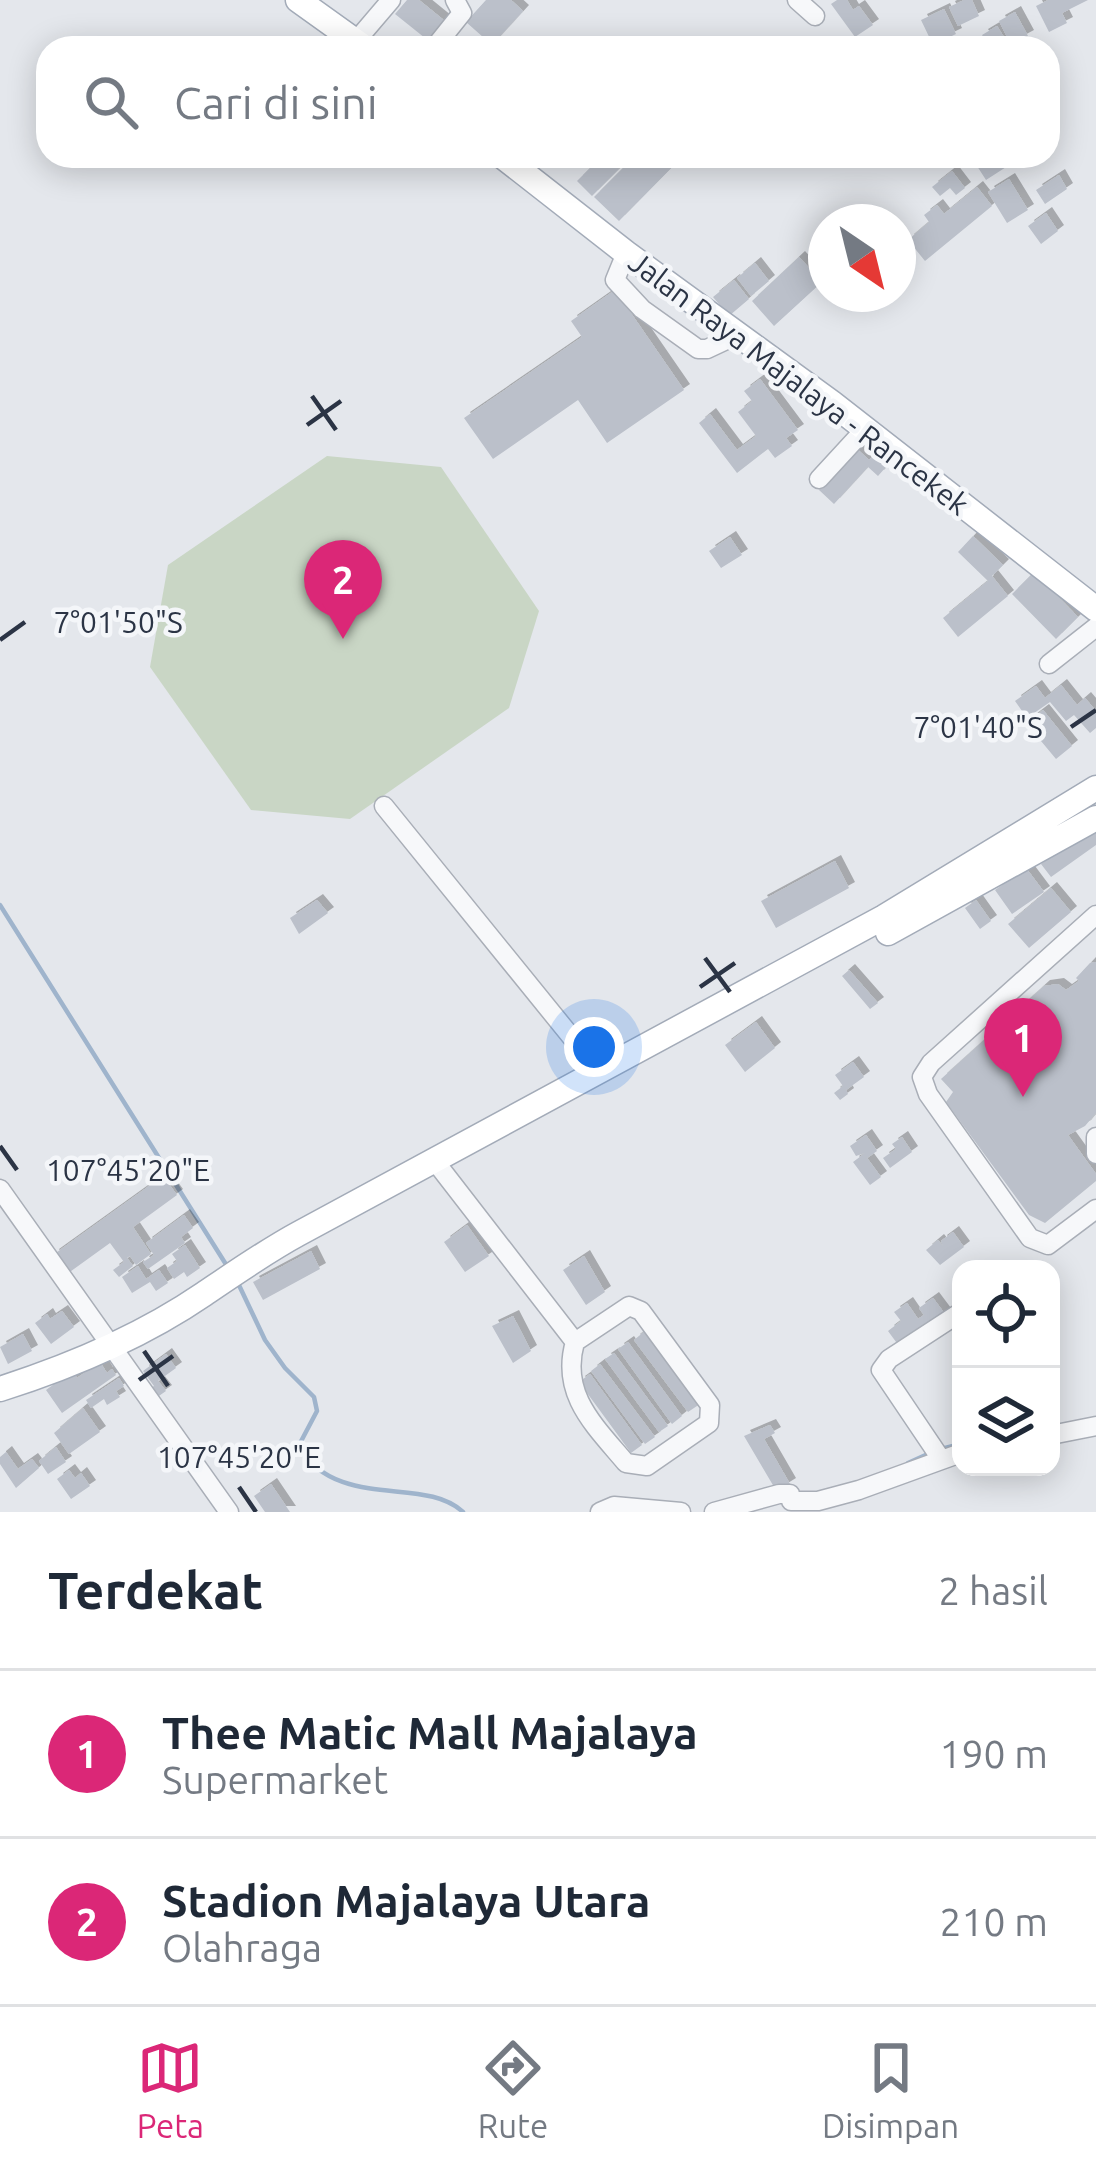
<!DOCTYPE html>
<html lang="id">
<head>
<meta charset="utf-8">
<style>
	body { margin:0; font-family:Ubuntu,sans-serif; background:#f6f6f7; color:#1f2937 }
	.controls { position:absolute; right:36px; bottom:36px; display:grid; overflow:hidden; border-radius:24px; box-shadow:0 6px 30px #0003 }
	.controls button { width:108px; height:108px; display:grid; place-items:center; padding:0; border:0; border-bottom:3px solid #e0e1e3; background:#fff; color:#1f2937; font:60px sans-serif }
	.compass { position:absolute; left:808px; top:204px; width:108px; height:108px; border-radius:50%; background:#fff; box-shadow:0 6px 30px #0003; rotate:145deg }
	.you { position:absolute; left:594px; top:1047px; width:42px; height:42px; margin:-30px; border:9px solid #fff; border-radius:50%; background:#1a73e8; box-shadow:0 0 0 18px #1a73e833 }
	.badge { display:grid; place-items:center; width:78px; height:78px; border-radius:50%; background:#db2777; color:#fff; font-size:39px; font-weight:700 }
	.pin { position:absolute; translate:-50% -99px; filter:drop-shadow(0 3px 6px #0008) }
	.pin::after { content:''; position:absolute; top:63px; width:42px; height:36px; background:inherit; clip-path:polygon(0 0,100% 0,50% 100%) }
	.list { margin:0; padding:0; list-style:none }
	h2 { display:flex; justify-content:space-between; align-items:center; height:156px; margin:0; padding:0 48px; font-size:51px }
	h2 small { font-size:39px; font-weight:400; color:#747a83 }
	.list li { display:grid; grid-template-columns:78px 1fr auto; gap:36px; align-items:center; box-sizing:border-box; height:168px; padding:0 48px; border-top:3px solid #e0e1e3 }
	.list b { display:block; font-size:45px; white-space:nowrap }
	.list p { margin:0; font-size:39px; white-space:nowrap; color:#747a83 }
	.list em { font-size:39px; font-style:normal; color:#747a83 }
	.icon { flex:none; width:66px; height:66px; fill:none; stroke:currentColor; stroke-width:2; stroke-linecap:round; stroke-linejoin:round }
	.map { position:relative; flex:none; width:1096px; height:1512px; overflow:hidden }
	.search { position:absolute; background:#fff; box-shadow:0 6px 30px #0003; left:36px; right:36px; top:36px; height:132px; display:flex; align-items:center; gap:30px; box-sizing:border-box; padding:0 42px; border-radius:36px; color:#747a83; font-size:45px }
	.sheet { height:492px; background:#fff }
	nav { display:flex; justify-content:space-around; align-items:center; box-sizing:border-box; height:168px; border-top:3px solid #e0e1e3; background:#fff; font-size:33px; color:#747a83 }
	nav a { display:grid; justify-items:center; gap:6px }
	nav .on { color:#db2777 }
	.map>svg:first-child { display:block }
</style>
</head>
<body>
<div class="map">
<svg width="1096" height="1512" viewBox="0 0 1096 1512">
	<defs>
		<filter id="shadow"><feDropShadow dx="6" dy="-6" stdDeviation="0" flood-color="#0004"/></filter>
	</defs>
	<rect width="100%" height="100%" fill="#e4e7ec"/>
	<path fill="#c9d6c5" d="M327,456L441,467L539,611L509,708L350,819L251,810L150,667L168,565Z"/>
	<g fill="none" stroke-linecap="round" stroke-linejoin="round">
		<path stroke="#9fb4cc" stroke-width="4.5" d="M0,905L227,1266
			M237,1281L265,1340L285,1368L314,1397L317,1411L298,1447C340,1512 424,1475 463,1512
			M941,1449L961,1444
			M908,1463L930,1453"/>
	</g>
	<path fill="#bbc0ca" filter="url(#shadow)" d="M407,0H419L451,26L435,46L395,14Z
		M486,0H511L523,11L492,45L466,22Z
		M837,0H847L853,10L859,6L873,25L855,37L831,4Z
		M964,0H972L979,16L958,26L949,7Z
		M1048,0H1088L1062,13L1067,23L1049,32L1036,6Z
		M944,9L956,34L933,45L921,20Z
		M1015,12L1028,36L1011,45L999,21Z
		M997,26L1011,48H990L982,35Z
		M602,156L619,169L592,196L577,181Z
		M613,156H683L619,221L594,197L624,167Z
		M992,156H1014L1017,160L986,180L977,166Z
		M952,171L965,188L956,195L950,188L940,196L932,187Z
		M1059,175L1067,189L1045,204L1036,190Z
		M1009,179L1028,210L1007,223L988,192Z
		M977,187L992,206L925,261L908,240L929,222L924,215L937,205L944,214Z
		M1046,213L1058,231L1041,244L1028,226Z
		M799,257L822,282L774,326L752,301Z
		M755,263L769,281L751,296L737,278Z
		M734,280L749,299L729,316L713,297Z
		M615,290L684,390L607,443L578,400L493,459L464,418L582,337L571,321Z
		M760,379L798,430L786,438L792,446L775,458L768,449L737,473L699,423L710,414L737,450L756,436L738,412L752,401L744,391Z
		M857,449L869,460L874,455L886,467L878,476L868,467L834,504L819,490Z
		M973,536L1003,565L992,576L1008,596L958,637L943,618L988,581L958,552Z
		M730,537L742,555L721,568L709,551Z
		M1034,572L1078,617L1056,639L1012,594Z
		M1061,685L1077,705L1085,698L1096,711V728L1090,733L1074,715L1066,721L1050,702L1027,718L1015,701L1036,686L1045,698Z
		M1043,710L1072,746L1056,759L1026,723Z
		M1096,825V845L1051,877L1041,864Z
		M835,861L849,888L776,928L761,901Z
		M1026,868L1044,892L1012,914L995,890Z
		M1051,888L1071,912L1029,948L1008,924Z
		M317,900L328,913L299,934L290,918Z
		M976,900L991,921L980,929L965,908Z
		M1096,962V1113L1085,1126L1068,1135L1096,1174V1181L1045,1223L1029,1215L946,1102L953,1092L941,1079L1044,986L1058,984L1066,990L1079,981L1076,978L1090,963Z
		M849,970L878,1003L870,1009L842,976Z
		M756,1022L775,1048L745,1072L725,1045Z
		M853,1062L864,1077L846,1090L848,1094L840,1100L834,1093L843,1086L835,1075Z
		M866,1135L877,1151L867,1158L881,1177L870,1185L853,1162L865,1153L856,1156L850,1146Z
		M902,1137L912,1152L890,1168L883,1158L896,1149L892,1144Z
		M163,1176L177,1195L133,1227L151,1254L136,1265L130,1256L127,1258L133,1266L119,1277L113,1270L124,1262L110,1243L67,1274L53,1255Z
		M184,1215L193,1228L181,1237L185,1243L148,1269L143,1262L154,1255L146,1243Z
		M467,1225L489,1256L465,1272L444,1242Z
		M953,1232L964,1247L940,1265L926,1250L938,1240L943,1246L941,1241Z
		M185,1245L200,1268L187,1277L184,1272L174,1279L167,1268L177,1261L172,1254Z
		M311,1251L320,1269L263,1300L253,1282Z
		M584,1256L605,1292L586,1305L563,1270Z
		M138,1266L146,1279L159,1270L168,1283L156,1291L150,1282L132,1293L122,1277Z
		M933,1298L945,1314L899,1346L888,1331L901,1321L894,1312L907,1303L918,1319L924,1315L919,1308Z
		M62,1311L74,1327L51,1344L35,1323L47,1314L50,1319Z
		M513,1316L531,1351L513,1363L492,1326Z
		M645,1331L700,1404L688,1412L634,1340Z
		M23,1334L32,1351L8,1364L0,1347Z
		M628,1342L682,1416L672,1424L618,1349Z
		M614,1353L668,1426L659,1432L605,1359Z
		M166,1354L176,1368L158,1381L166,1391L156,1398L149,1389L154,1386L143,1371Z
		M100,1362L107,1373L112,1369L116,1375L62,1413L46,1390L72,1371L77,1378Z
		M600,1364L655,1437L645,1444L591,1371Z
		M590,1374L642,1445L631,1453L579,1382Z
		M119,1378L124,1386L116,1391L120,1397L107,1405L104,1399L91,1408L86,1400Z
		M83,1408L100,1432L69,1454L54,1433Z
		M770,1425L775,1433L764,1439L790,1484L777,1492L744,1436Z
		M56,1447L66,1462L48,1474L39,1461Z
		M6,1452L18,1469L32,1459L39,1468L16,1488L0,1464V1457Z
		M69,1470L75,1478L81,1473L90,1486L71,1499L57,1479Z
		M271,1484L290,1512H265L254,1496Z"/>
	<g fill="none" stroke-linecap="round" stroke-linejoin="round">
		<defs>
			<path id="minor" d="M797,0L815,16
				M356,41L391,0
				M434,48L462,13L455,0
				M626,253L615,280L642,309L698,349H707L739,334
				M819,479L865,429
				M1049,664L1096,627
				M384,806L599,1071
				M1096,915L931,1063L922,1077L928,1094L1030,1238L1048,1245L1096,1209
				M1096,1137V1154
				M434,1160L575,1342
				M0,1189L229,1512
				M629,1306L641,1311L710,1405L709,1423L647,1466L626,1463C594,1425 560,1394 575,1342Z
				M1051,1435L1096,1426
				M941,1459L881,1370L889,1359L961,1312
				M600,1512L614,1506L681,1512
				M714,1512L779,1494H790L791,1501H818L859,1490L961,1453"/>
			<path id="major" d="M298,0L365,48
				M502,156L626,253L832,403L1096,609
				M888,933L1096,818
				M0,1389C69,1367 144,1335 204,1294C235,1273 265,1252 298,1234L884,917L1096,788"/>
		</defs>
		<use href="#minor" stroke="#a9aeb7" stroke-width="21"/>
		<use href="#major" stroke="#a3abb8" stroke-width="27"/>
		<use href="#minor" stroke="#f7f8fa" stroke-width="18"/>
		<use href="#major" stroke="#fff" stroke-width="24"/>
	</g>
	<path fill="none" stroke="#2b3445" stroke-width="4.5" d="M312,396L336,430M307,425L341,401M0,640L25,622M1071,727L1096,710M705,958L730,992M700,987L735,963M0,1146L17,1170M144,1351L168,1386M139,1380L173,1356M239,1487L256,1512"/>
	<g text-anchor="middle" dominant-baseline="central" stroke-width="9" stroke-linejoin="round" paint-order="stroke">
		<g font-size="30" fill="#2b3445" stroke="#f4f6f9">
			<text transform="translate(799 383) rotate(37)">Jalan Raya Majalaya - Rancekek</text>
		</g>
	</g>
	<g font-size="30" text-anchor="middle" fill="#2b3445" stroke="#f4f6f9" stroke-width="9" stroke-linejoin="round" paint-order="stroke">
		<text x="118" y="633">7°01'50"S</text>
		<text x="978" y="738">7°01'40"S</text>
		<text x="128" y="1181">107°45'20"E</text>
		<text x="239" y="1468">107°45'20"E</text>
	</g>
</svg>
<div class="controls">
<button><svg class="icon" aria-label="locate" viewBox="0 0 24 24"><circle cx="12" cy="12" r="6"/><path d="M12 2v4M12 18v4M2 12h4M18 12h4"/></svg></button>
<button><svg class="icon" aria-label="layers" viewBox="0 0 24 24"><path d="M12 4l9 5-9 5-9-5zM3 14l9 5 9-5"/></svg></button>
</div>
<svg class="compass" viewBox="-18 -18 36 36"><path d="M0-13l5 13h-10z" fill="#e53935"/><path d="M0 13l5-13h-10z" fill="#747a83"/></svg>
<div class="you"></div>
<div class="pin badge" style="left:1023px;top:1097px">1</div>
<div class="pin badge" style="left:343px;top:639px">2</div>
<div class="search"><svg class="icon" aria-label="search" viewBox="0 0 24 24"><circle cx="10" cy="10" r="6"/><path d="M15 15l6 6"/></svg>Cari di sini</div>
</div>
<section class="sheet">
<h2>Terdekat<small>2 hasil</small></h2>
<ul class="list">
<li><span class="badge">1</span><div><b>Thee Matic Mall Majalaya</b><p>Supermarket</p></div><em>190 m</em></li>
<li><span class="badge">2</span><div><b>Stadion Majalaya Utara</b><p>Olahraga</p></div><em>210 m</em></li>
</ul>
</section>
<nav>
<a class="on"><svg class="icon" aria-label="map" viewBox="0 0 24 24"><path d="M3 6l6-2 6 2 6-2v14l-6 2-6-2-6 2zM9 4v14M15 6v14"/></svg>Peta</a>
<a><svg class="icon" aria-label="directions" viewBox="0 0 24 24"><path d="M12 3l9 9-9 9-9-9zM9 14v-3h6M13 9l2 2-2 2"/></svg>Rute</a>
<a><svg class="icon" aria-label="saved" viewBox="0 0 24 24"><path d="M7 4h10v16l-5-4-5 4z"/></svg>Disimpan</a>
</nav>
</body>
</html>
